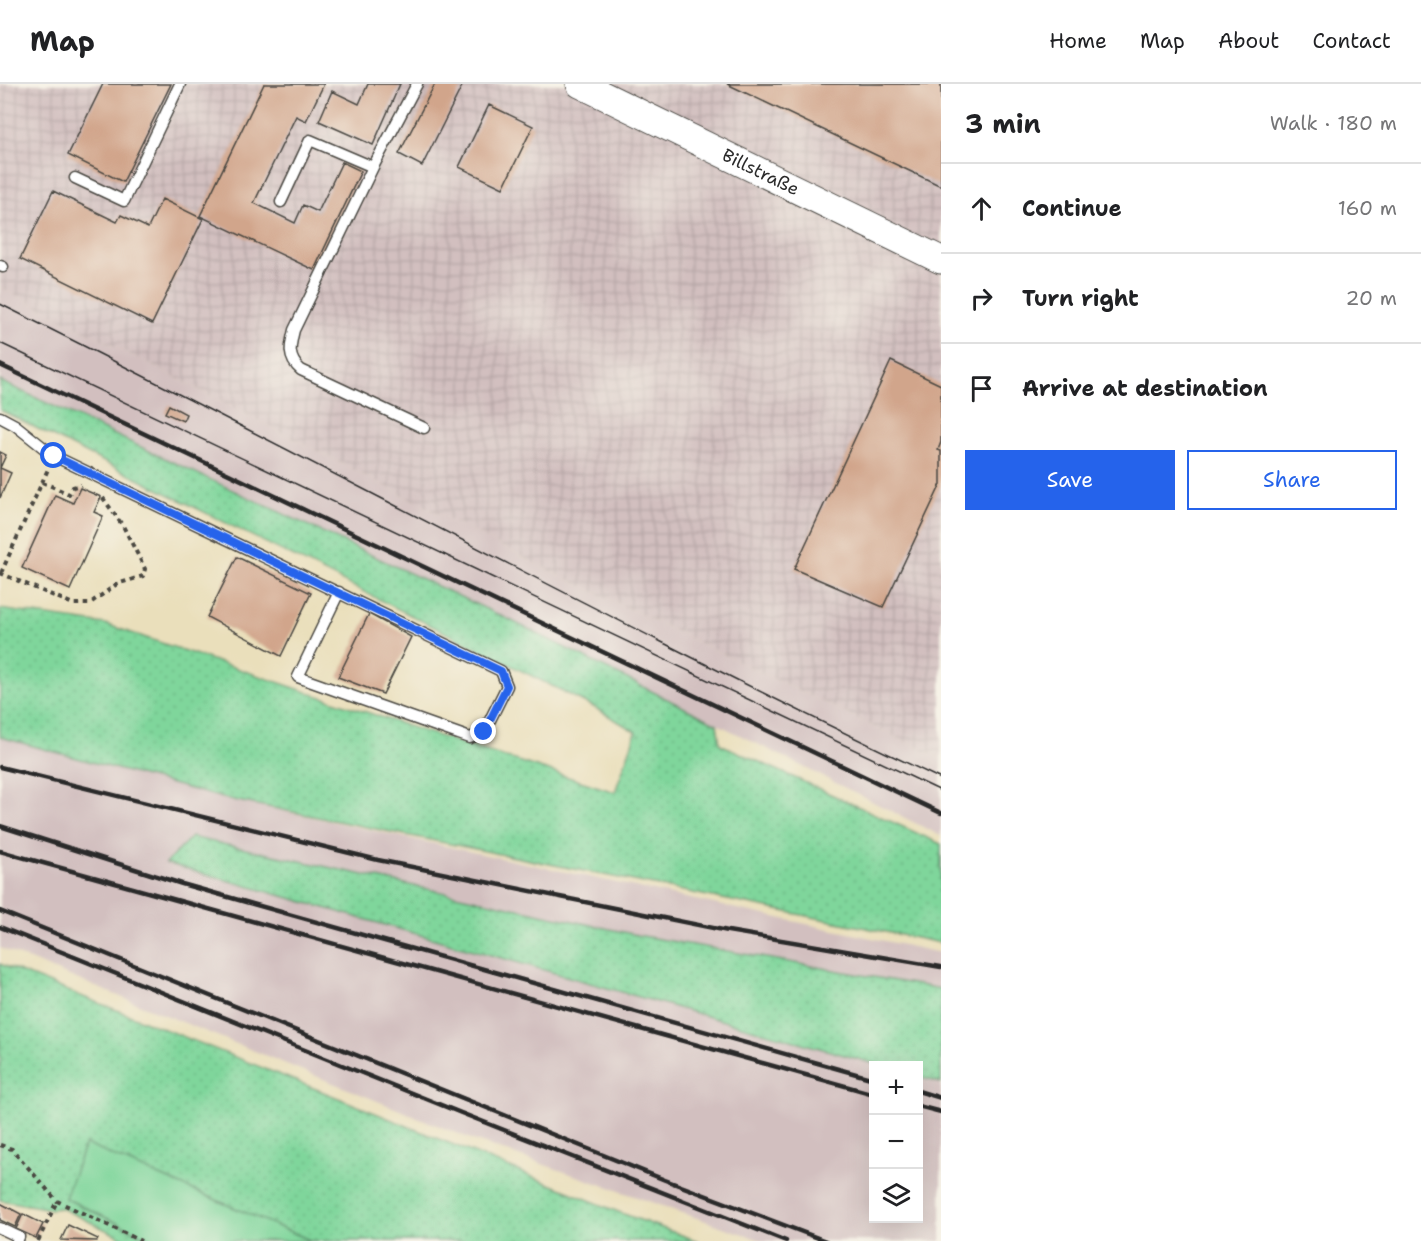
<!DOCTYPE html>
<html lang="en">
<head>
<meta charset="utf-8">
<style>
	body { margin:0; font-family:"Shantell Sans",sans-serif; background:#f2f2f2; color:#202124 }
	.controls { position:absolute; right:18px; bottom:18px; display:grid; overflow:hidden; border-radius:0px; box-shadow:0 6px 24px #0002 }
	.controls button { width:54px; height:54px; display:grid; place-items:center; padding:0; border:0; border-bottom:2px solid #e0e0e0; background:#fff; color:#202124; font:30px sans-serif }
	.stop { position:absolute; width:18px; height:18px; margin:-14px; border:4px solid #2563eb; border-radius:50%; background:#fff }
	.stop.end { background:#2563eb; border-color:#fff; box-shadow:0 2px 6px #0008 }
	.list { margin:0; padding:0; list-style:none }
	h2 { display:flex; justify-content:space-between; align-items:center; height:78px; margin:0; padding:0 24px; font-size:26px }
	h2 small { font-size:20px; font-weight:400; color:#757577 }
	.list li { display:grid; grid-template-columns:39px 1fr auto; gap:18px; align-items:center; box-sizing:border-box; height:90px; padding:0 24px; border-top:2px solid #e0e0e0 }
	.list b { display:block; font-size:22px; white-space:nowrap }
	.list em { font-size:20px; font-style:normal; color:#757577 }
	.actions { display:flex; gap:12px; padding:18px 24px }
	.actions a { flex:1; padding:14px 0; border:2px solid #2563eb; border-radius:0px; text-align:center; font-size:21px; color:#2563eb }
	.actions .main { background:#2563eb; color:#fff }
	.icon { flex:none; width:33px; height:33px; fill:none; stroke:currentColor; stroke-width:2; stroke-linecap:round; stroke-linejoin:round }
	.map { position:relative; flex:none; width:941px; height:1157px; overflow:hidden }
	header { display:flex; align-items:center; gap:36px; box-sizing:border-box; height:84px; padding:0 30px; background:#fff; border-bottom:2px solid #e0e0e0 }
	header strong { font-size:28px }
	nav { display:flex; gap:33px; margin-inline-start:auto; font-size:21px }
	main { display:flex }
	aside { flex:1; background:#fff }
	.map>svg:first-child { display:block }
</style>
</head>
<body>
<header>
<strong>Map</strong>
<nav><a>Home</a><a>Map</a><a>About</a><a>Contact</a></nav>
</header>
<main>
<div class="map">
<svg width="941" height="1157" viewBox="0 0 941 1157">
	<defs>
		<pattern id="industrial-grid" width="8" height="8" patternUnits="userSpaceOnUse" patternTransform="scale(1.5)"><rect width="8" height="8" fill="#d2bfbf"/><path d="M0 4h8M4 0v8" fill="none" stroke="#b4a4a4"/></pattern>
		<pattern id="grass-dots" width="8" height="8" patternUnits="userSpaceOnUse" patternTransform="scale(1.5)"><rect width="8" height="8" fill="#7fd69b"/><path d="M2 2h.1M6 6h.1" fill="none" stroke="#6eb886" stroke-width="1.8" stroke-linecap="round"/></pattern>
	</defs>
	<rect width="100%" height="100%" fill="#f7f3e8"/>
	<filter id="ink" filterUnits="userSpaceOnUse"><feTurbulence type="fractalNoise" baseFrequency=".0167" numOctaves="2"/><feDisplacementMap in="SourceGraphic" scale="12" xChannelSelector="R" yChannelSelector="G"/><feConvolveMatrix kernelMatrix="1 2 1 2 8 2 1 2 1" color-interpolation-filters="sRGB"/></filter>
	<filter id="wash" filterUnits="userSpaceOnUse"><feTurbulence type="fractalNoise" baseFrequency=".008" numOctaves="4" result="noise"/><feDisplacementMap in="SourceGraphic" scale="24" xChannelSelector="R" yChannelSelector="G"/><feGaussianBlur stdDeviation="1.35" result="paint"/><feColorMatrix in="noise" values="0 0 0 0 0 0 0 0 0 0 0 0 0 0 0 0 0 1.4 0 .05"/><feComposite in="paint" operator="in"/></filter>
	<g filter="url(#wash)">
		<rect width="100%" height="100%" fill="#eadfbb"/>
		<path fill="url(#industrial-grid)" d="M0,0H941V675L536,480L0,203Z"/>
		<path fill="#d2bfbf" fill-rule="evenodd" d="M0,203L536,480L941,675V752L512,537L0,297Z
			M0,653L223,714L941,869V1157H763L476,1057L0,864ZM874,982H918V1134H874Z"/>
		<path fill="url(#grass-dots)" stroke="#558063" stroke-width="1.5" d="M0,297L512,537L717,640L720,660L941,760V859L223,714L0,653V525L105,540L417,645L615,708L636,648L592,622L0,326Z
			M191,753L637,851L941,905V999L919,993L918,982L879,981L166,779Z
			M0,880L331,1011L621,1129L698,1157H312L85,1060L65,1114L155,1157H129L61,1124L51,1125L0,1116Z"/>
		<path fill="#7fd69b" stroke="#558063" stroke-width="1.5" d="M85,1060L312,1157H155L65,1114Z"/>
		<g id="blocks">
			<path fill="#d1a58b" d="M103,0H171L123,98L68,71Z
				M264,0H324L306,37L296,32L254,119L295,139L303,121L318,128L342,78L361,87L314,186L200,132Z
				M368,0H400L373,61L319,37L332,7L359,20Z
				M435,0H463L422,82L399,70Z
				M727,0H941V102Z
				M489,21L533,42L503,104L459,83Z
				M53,107L117,138L121,131L148,144L162,115L203,135L152,240L20,175Z
				M891,277L941,301V358L938,366L941,367V400L883,523L794,485Z
				M169,321L186,330L183,337L165,329Z
				M0,368L6,371L0,384L11,389L0,414Z
				M80,404L101,413L94,428L103,432L70,506L22,484L55,411L73,419Z
				M237,473L311,509L281,572L207,533Z
				M369,530L411,553L383,610L338,593Z
				M0,1119L21,1130L15,1143L0,1136Z
				M23,1130L43,1140L36,1154L16,1145Z
				M68,1141L98,1155L97,1157L61,1156Z"/>
		</g>
	</g>
	<g filter="url(#ink)">
		<use href="#blocks" fill-opacity="0" stroke="#484641" stroke-width="1.5"/>
		<g fill="none" stroke-linecap="round" stroke-linejoin="round">
			<defs>
				<path id="service" d="M373,83L294,246C290,262 287,274 301,286L424,344
					M75,94L124,117L180,0
					M281,118L310,56L373,83L417,0
					M0,182L3,183
					M0,333L15,341L54,372L501,587L507,602L484,648L470,654L298,593L339,508
					M0,1144L19,1153L17,1157"/>
				<g id="tertiary">
					<path id="s1" d="M580,0L941,176"/>
				</g>
			</defs>
			<use href="#service" stroke="#484641" stroke-width="13"/>
			<use href="#tertiary" stroke="#484641" stroke-width="29"/>
			<path stroke="#484641" stroke-width="4" stroke-dasharray="4.5 4.5" stroke-linecap="butt" d="M42,398L69,410L73,403L81,401
				M0,489L73,520H89L117,500L143,492L145,485L123,442L103,414
				M1,489L49,383
				M0,1061L12,1065L57,1117L141,1157
				M38,1157L57,1117"/>
			<use href="#service" stroke="#fff" stroke-width="10"/>
			<use href="#tertiary" stroke="#fff" stroke-width="27"/>
			<path stroke="#2b2b2b" stroke-width="1.5" d="M0,220C315,376 623,545 941,695
				M0,259L941,707"/>
			<path stroke="#2b2b2b" stroke-width="4.5" d="M0,281L941,729
				M0,683L378,776L728,847L941,883
				M0,742L182,800L874,995
				M0,767L874,1010
				M0,827L665,1096L826,1157
				M0,843L461,1029L786,1157
				M918,1007L941,1014
				M918,1022L941,1028"/>
		</g>
	</g>
	<g fill="none" stroke-linecap="round" stroke-linejoin="round" filter="url(#ink)">
		<path stroke="#2563eb" stroke-width="8" d="M54,372L501,587L507,602L484,648"/>
	</g>
	<g text-anchor="middle" dominant-baseline="central" stroke-width="5" stroke-linejoin="round" paint-order="stroke">
		<g font-size="18" fill="#2b2b2b" stroke="#f7f3e8">
			<text stroke="none"><textPath href="#s1" startOffset="201">Billstraße</textPath></text>
		</g>
	</g>
</svg>
<div class="controls">
<button>+</button>
<button>−</button>
<button><svg class="icon" aria-label="layers" viewBox="0 0 24 24"><path d="M12 4l9 5-9 5-9-5zM3 14l9 5 9-5"/></svg></button>
</div>
<div class="stop" style="left:54px;top:372px"></div>
<div class="stop end" style="left:484px;top:648px"></div>
</div>
<aside>
<h2>3 min<small>Walk · 180 m</small></h2>
<ul class="list">
<li><svg class="icon" aria-label="ahead" viewBox="0 0 24 24"><path d="M12 20V5M6 11l6-6 6 6"/></svg><div><b>Continue</b></div><em>160 m</em></li>
<li><svg class="icon" aria-label="right" viewBox="0 0 24 24"><path d="M7 20v-9h11M14 6l5 5-5 5"/></svg><div><b>Turn right</b></div><em>20 m</em></li>
<li><svg class="icon" aria-label="arrive" viewBox="0 0 24 24"><path d="M6 21V4h12l-3 4 3 4H6"/></svg><div><b>Arrive at destination</b></div></li>
</ul>
<div class="actions"><a class="main">Save</a><a>Share</a></div>
</aside>
</main>
</body>
</html>
